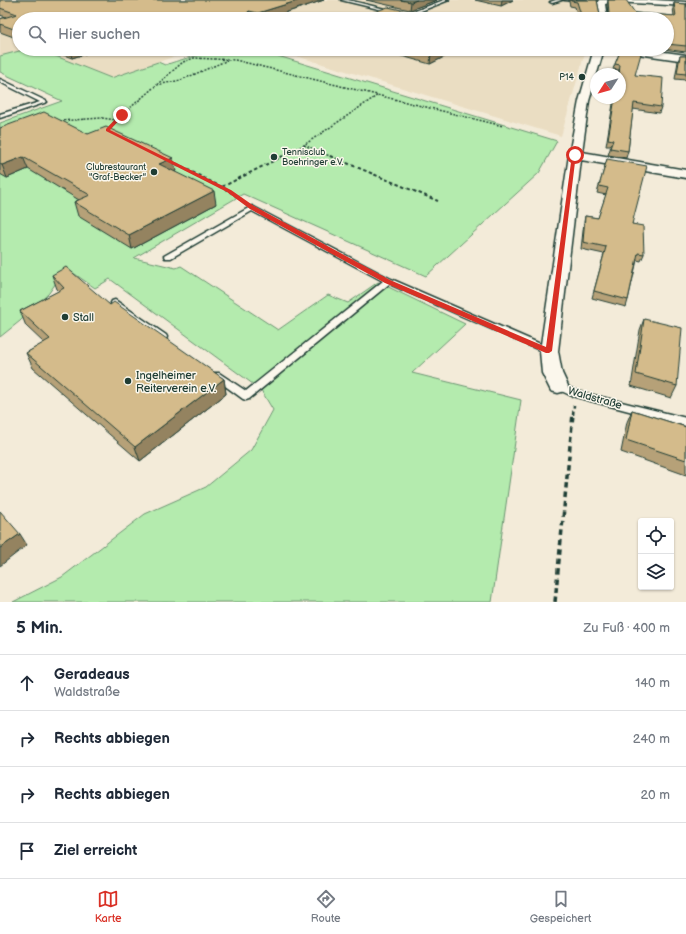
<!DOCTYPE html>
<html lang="de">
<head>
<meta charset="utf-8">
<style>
	body { margin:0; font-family:"Balsamiq Sans",sans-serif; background:#f6f6f7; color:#1f2937 }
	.controls { position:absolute; right:12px; bottom:12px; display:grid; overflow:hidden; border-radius:4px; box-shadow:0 1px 3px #0004 }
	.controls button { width:36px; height:36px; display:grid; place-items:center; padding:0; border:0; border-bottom:1px solid #e0e1e3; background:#fff; color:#1f2937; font:20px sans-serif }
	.compass { position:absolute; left:590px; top:68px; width:36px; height:36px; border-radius:50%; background:#fff; box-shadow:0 1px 3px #0004; rotate:234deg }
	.stop { position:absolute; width:12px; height:12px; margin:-9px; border:3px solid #d93025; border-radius:50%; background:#fff }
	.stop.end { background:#d93025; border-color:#fff; box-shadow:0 1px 4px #0008 }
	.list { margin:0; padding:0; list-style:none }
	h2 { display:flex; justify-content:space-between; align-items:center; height:52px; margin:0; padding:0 16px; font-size:17px }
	h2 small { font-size:13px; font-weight:400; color:#747a83 }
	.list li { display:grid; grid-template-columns:26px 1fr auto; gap:12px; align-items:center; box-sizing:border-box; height:56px; padding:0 16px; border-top:1px solid #e0e1e3 }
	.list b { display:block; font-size:15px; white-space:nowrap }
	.list p { margin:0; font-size:13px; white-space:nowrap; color:#747a83 }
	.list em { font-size:13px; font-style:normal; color:#747a83 }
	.icon { flex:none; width:22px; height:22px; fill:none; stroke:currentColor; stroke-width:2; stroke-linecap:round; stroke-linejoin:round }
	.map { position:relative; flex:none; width:686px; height:602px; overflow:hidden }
	.search { position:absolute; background:#fff; box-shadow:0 1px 3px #0004; left:12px; right:12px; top:12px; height:44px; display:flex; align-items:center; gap:10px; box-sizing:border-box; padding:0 14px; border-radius:22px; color:#747a83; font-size:15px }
	.sheet { height:276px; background:#fff }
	nav { display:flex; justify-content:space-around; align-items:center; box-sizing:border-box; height:56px; border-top:1px solid #e0e1e3; background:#fff; font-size:11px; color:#747a83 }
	nav a { display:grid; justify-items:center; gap:2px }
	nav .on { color:#d93025 }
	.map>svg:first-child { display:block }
</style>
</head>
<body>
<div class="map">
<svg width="686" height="602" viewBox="0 0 686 602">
	<rect width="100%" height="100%" fill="#f3ebd9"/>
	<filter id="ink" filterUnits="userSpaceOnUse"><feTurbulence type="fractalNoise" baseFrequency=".025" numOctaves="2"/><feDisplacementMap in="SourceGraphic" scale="8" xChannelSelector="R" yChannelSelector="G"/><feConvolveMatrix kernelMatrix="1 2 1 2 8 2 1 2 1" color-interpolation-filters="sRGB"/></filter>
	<g filter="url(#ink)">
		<path fill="#eaddc2" d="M0,0H591L598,19H19V49H27L0,56Z
			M38,49H224L179,55L111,78Z
			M273,49H586L561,136Z"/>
		<path fill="#b4ebae" stroke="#6a9471" d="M27,49H38L111,78L158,62L165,65C193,55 225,49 255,49L557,141L539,173L426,276L243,194L134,258L176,268L181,266L278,330L328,295L348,303L378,282L465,324L412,373L521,400L492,602H13L62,577L145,514L206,487L251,450L273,410L261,390L110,279L95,288L66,268L49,293L20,321L0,337V123L62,101L0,72V56Z"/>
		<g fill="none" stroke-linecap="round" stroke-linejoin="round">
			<defs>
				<path id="lane" d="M341,0H348L393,11L391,12Z
					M444,0H449L408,16L405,15Z
					M556,0H562L552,3L550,2Z
					M564,0H585L604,2L602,3Z
					M0,79L46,101L47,102L0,118V114L40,102L0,82Z
					M252,206L391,279L552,349L553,351L552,353H546L389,284L249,399L246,400L243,399L213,377L211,375L213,373H219L246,391L383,281L252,211L171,258H165L164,256Z
					M115,300L166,335L167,337L166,339H160L112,305L111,303L112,301Z
					M558,383L577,391L686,418V426L572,396L555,388L553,386L555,384Z"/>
				<path id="street" d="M599,0H655L686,2V6L615,2L605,4L607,19H599L597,4Z
					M594,49H604L589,101L582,152L686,170V178L581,160L558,351L562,373L568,386L565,391L558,393L551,391L542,373L540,351L569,155L579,101Z
					M619,49H643L686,55V61L624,52Z"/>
			</defs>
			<use href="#lane" stroke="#1f3d34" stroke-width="3"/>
			<use href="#street" stroke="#1f3d34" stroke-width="3"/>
			<path stroke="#1f3d34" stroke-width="1.5" stroke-dasharray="2 1.5" stroke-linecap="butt" d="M157,85L181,80L228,60
				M60,121L102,118L117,120
				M108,130L122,115L183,62L194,58L235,60L503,126
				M304,145L332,157
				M281,157L304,145L378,95"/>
			<path stroke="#1f3d34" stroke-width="2" stroke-dasharray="3.5 2.5" stroke-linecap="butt" d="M330,156L438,201
				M171,161L229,191L242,200
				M222,187L283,156"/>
			<path stroke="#1f3d34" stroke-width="2.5" stroke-dasharray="4.5 3" stroke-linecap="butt" d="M573,415L574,405"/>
			<path stroke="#1f3d34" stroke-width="3.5" stroke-dasharray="5.5 4" stroke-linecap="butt" d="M555,602L573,414"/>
			<use href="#lane" fill="#fbf7ec" fill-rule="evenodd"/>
			<use href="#street" fill="#fbf7ec" fill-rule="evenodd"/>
		</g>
		<path fill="#b6a178" stroke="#1f3d34" d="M0,0H324L266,19H19V39L0,32V19L6,17L0,15Z
			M366,0H437L410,10Z
			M475,0H513L501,6Z
			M569,0H597L600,15H608L607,5L608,0L635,13L674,16L673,8L674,3L686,4V52L662,49H667V19H579L575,7L570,6L569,2Z
			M47,49H100L72,58Z
			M377,49H460L430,64Z
			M621,49L635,75L661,107L659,113L633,109L628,151L626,158L608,155L611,146H606L614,98H620V74H618L619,70L613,69Z
			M680,56H686V80L675,79L678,61Z
			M0,128L88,134L176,171H174L216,204L132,249L78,216L74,202L79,200L28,169L7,178L0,174Z
			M607,159L644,254L641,261L637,260L628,300L626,307L592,298L604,254L581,249L584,222L585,216L598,218L606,195L597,193Z
			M52,275L110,305L224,379L226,394L140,461L33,368L26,353L44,343L26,326L20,311L59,291L57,289Z
			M644,319L677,386L671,398L631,386L640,330Z
			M632,410L686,427V475L621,452L627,422Z"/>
		<path fill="#948361" stroke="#1f3d34" d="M300,0H324L266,19H258V13Z
			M417,0H437L410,10L411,2Z
			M502,0H513L501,6Z
			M249,11L250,19H242Z
			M69,49H100L72,58Z
			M439,49H460L430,64L431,53Z
			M23,157L28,169L7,178L2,165Z
			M173,158L176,171L161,177L159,164Z
			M214,191L216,204L132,249L129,235Z
			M224,379L226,394L140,461L135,447Z
			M20,534L27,545L0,566V548Z"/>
		<path fill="#d4bb8b" stroke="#1f3d34" d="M0,0H300L258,13L249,11L242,19H19V31L0,24V19L17,14L0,8Z
			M400,0H417L411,2Z
			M571,0H597L600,15H609L608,0H626L635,13L676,16L674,3L686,4V46L667,44V19H627V17L581,15L577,2L571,1Z
			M388,7L432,17L427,19H354Z
			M416,49H439L431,53Z
			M621,49H636L642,50L635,75L663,78L661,107L634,103L628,151L610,148L613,140L608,139L615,98H620V74H619L620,65L615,64Z
			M680,56H686V74L677,73Z
			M44,112L88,134L106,127L173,158L159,164L214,191L129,235L74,202L90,195L23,157L2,165L0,164V128Z
			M607,159L647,166L632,224L643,226L644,254L638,253L628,300L594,291L606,247L583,242L585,216L598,218L608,188L599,186Z
			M66,267L110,305L114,302L224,379L135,447L26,353L50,339L20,311L64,288L52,275Z
			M644,319L682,328L677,386L636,374Z
			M632,410L686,427V460L626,440Z
			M0,511L20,534L0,548Z"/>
	</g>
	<path fill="#d93025" d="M120,114L124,115L110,130L231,190L254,206L390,280L546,347L572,155L576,154L552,351L549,353H546L385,283L250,209L227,192L106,131V129Z"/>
	<g fill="#1f3d34" stroke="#fbf7ec" stroke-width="1.5">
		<circle cx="582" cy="77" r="4"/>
		<circle cx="274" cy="157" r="4"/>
		<circle cx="154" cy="172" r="4"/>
		<circle cx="65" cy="317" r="4"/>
		<circle cx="128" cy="381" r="4"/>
	</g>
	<g text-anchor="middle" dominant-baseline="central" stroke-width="3" stroke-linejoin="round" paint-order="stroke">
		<g font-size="9" fill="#1f3d34" stroke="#fbf7ec" text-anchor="end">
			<text x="574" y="77">P14</text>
			<text x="282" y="152" text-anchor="start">Tennisclub<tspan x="282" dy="10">Boehringer e.V.</tspan></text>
			<text x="146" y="167">Clubrestaurant<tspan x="146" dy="10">"Graf-Becker"</tspan></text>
		</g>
		<g font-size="11" fill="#1f3d34" stroke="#fbf7ec" text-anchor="start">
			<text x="73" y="317">Stall</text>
			<text x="136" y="375">Ingelheimer<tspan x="136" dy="13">Reiterverein e.V.</tspan></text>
		</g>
		<g font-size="11" fill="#1f3d34" stroke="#fbf7ec">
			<text transform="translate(595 398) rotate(16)">Waldstraße</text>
		</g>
	</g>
</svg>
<div class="controls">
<button><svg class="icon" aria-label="locate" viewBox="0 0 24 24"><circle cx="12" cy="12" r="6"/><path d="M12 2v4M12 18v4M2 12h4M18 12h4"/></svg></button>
<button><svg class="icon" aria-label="layers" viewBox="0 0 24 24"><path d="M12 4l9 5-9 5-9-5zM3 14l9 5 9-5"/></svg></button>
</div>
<svg class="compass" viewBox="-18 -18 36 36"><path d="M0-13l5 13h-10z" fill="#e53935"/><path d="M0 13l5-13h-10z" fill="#747a83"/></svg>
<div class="stop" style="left:575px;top:155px"></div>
<div class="stop end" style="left:122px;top:115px"></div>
<div class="search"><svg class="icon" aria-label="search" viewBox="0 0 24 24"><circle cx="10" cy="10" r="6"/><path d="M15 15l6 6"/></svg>Hier suchen</div>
</div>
<section class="sheet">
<h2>5 Min.<small>Zu Fuß · 400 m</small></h2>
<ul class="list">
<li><svg class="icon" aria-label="ahead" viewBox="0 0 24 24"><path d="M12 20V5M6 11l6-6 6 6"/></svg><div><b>Geradeaus</b><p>Waldstraße</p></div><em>140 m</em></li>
<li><svg class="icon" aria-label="right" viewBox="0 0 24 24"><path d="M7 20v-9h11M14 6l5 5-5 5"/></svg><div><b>Rechts abbiegen</b></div><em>240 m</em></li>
<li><svg class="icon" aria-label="right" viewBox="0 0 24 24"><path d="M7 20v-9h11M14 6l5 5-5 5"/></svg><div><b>Rechts abbiegen</b></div><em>20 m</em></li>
<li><svg class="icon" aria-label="arrive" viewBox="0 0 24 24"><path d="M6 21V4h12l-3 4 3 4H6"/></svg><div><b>Ziel erreicht</b></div></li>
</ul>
</section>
<nav>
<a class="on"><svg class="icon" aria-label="map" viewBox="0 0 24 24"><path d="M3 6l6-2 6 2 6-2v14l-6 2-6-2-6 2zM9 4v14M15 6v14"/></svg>Karte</a>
<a><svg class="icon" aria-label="directions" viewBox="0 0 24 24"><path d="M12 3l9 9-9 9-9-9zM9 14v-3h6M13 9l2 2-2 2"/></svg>Route</a>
<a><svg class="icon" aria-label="saved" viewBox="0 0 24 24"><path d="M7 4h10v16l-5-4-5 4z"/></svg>Gespeichert</a>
</nav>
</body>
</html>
